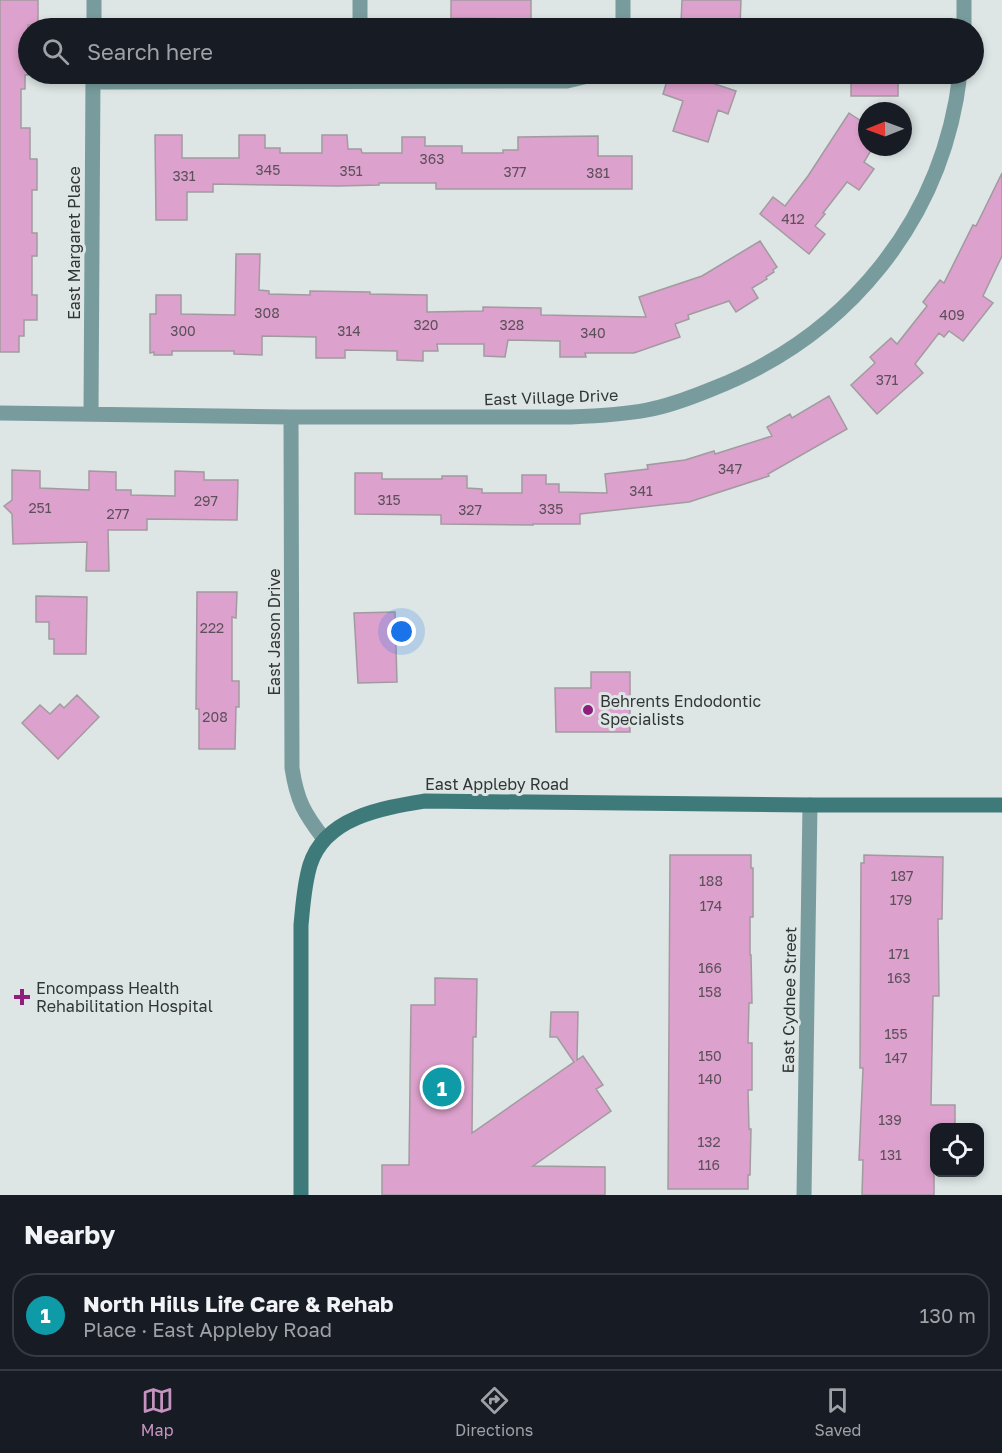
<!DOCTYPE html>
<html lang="en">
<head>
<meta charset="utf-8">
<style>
	body { margin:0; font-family:"Golos Text",sans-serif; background:#242831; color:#f1f3f6 }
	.controls { position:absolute; right:18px; bottom:18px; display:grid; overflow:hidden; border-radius:12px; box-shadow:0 3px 9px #0003 }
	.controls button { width:54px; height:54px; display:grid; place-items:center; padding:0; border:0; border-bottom:2px solid #363941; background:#171b24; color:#f1f3f6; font:30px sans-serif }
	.compass { position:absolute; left:858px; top:102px; width:54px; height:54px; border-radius:50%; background:#171b24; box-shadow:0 3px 9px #0003; rotate:269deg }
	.you { position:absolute; left:402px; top:632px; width:21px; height:21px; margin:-15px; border:4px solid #fff; border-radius:50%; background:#1a73e8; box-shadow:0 0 0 9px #1a73e833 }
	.badge { display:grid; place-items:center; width:39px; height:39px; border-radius:50%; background:#c693c0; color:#fff; font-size:20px; font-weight:700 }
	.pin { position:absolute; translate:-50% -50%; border:3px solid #fff; box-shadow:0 2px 6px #0006 }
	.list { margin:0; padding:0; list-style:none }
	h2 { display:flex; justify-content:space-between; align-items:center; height:78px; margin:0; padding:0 24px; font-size:26px }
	h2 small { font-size:20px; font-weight:400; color:#9ea1a6 }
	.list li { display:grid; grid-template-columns:39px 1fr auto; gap:18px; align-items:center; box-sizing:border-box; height:84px; margin:0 12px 12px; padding:0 12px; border:2px solid #363941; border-radius:24px }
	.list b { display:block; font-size:22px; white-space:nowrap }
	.list p { margin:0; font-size:20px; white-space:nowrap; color:#9ea1a6 }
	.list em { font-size:20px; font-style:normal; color:#9ea1a6 }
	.icon { flex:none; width:33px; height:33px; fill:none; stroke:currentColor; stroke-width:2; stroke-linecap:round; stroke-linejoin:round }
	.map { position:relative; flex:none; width:1002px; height:1195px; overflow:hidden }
	.search { position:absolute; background:#171b24; box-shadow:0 3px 9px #0003; left:18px; right:18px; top:18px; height:66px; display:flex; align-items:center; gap:15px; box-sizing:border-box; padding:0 21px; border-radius:33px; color:#9ea1a6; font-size:22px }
	.sheet { height:174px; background:#171b24 }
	nav { display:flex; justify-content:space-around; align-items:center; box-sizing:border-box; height:84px; border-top:2px solid #363941; background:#171b24; font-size:16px; color:#9ea1a6 }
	nav a { display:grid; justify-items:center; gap:3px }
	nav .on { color:#c693c0 }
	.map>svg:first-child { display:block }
</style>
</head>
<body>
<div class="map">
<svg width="1002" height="1195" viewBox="0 0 1002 1195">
	<rect width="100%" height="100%" fill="#dde5e5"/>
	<path fill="#dca1cc" stroke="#a19b9f" stroke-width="1.5" d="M0,0H38V25H28V75H25V89H21V128H30V159H37V190H32V233H37V256H32V295H37V320H24V336H19V352H0Z
		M451,0H531V19L451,18Z
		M682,0H741L740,28H691V23H681Z
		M669,74H685L736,91L728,114L718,110L708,142L673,131L683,101L663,94Z
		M851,74H898V96H851Z
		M849,113L867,125V147H873L864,162L874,169L859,190L847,182L823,213L825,214L815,226L825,234L809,254L760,214L773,197L785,206L808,176Z
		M155,135H182V158H239V135H265V148H280V153H322V135H347L348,149H361L362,153H402V137H425V146H462V153H503V150H518V137L598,136V156H632V189H436V183H379V185L338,186L213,184V192H187V220H156Z
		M1002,173V256L983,296L993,303L963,341L949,331L944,337L939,333L915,364L923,373L877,414L851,385L875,363L870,357L891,338L897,344L927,306L923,302L940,280L944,283L973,225L976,226Z
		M760,241L777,267L773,270L774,272L766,277L767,279L752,288L758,298L736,312L729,301L688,315L689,319L675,324L680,337L634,353H585L586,357H560V341L508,340L505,357L484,356V344H437L438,351H423V361L397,360V351L345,350V358H316V337L262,336V355L234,354V351H172V355H154V352L150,353V314H156V295H181V314L235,315L236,254H260L259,290L269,291V294L310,295V291L370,292V294L427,295V312L483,311V307L541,308V315L646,317L639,297L702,276Z
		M829,396L847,429L768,474L769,476L689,502L580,514V524H533V525L441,524V515L355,514V473H382V479H442V476H467V488L482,489V493H522V475H546V484H559V492L607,493L605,474L648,469L647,465L685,460L714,451L715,454L772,436L767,427L790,414L792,418Z
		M12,470L40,471V488L89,490V471L116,472V490H131V495L175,496V471L204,472V480H238L237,520L147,519V530H108L109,571H86L87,542L13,544L12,514L4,506L12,500Z
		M197,592H237L236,618L232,617V681H239V707H236L235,749H199V709H196Z
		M36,596L87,597L86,654H54V639H49V622H36Z
		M395,612L397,682L358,683L354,613Z
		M591,672H630V732H556L555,688H591Z
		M77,695L99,717L58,759L22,723L40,705L50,714L60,704L64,708Z
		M670,855H751V868H753V917H750V955H751L752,1003H749L748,1043H752V1090H748L749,1129H751L750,1175H748V1189H668Z
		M864,855L943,857L942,919H938L939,996H933L931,1105H955V1128H934V1195H862L863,1160H859L863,1068H860L861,863H864Z
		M435,978L477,979L476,1037H473L472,1133L574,1062L557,1037H550L551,1012H578L577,1060L583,1056L603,1085L596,1089L611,1111L533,1166L605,1167V1195H382V1165H409L411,1005H435Z"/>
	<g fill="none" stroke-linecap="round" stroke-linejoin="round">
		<path stroke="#789c9d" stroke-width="15" d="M360,0V28
			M94,28V0
			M623,28V0
			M964,28V0
			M93,82L567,81L588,76L592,74
			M0,413L291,417H570C595,416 621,415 647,410C669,406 690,398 712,389C848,336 943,220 960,74
			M91,413L93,74
			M291,417L292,768C297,801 304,813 324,839
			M804,1195L810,805"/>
		<path stroke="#3f7a7b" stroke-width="15" d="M301,1195V925C303,905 304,885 310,865C325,817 382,808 425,801L810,805H1002"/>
	</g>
	<g fill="#911e7d" stroke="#dde5e5" stroke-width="2">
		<circle cx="588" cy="710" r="6"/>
		<path d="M19 988h6v6h6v6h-6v6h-6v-6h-6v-6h6z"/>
	</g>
	<g text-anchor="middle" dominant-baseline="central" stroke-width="6" stroke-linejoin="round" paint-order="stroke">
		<g font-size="14" fill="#5c505b">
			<text x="432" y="158">363</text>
			<text x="268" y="169">345</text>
			<text x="351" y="170">351</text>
			<text x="515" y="171">377</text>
			<text x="598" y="172">381</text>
			<text x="184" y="175">331</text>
			<text x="793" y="218">412</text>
			<text x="267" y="312">308</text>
			<text x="952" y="314">409</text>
			<text x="426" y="324">320</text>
			<text x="512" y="324">328</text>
			<text x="183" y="330">300</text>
			<text x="349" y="330">314</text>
			<text x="593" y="332">340</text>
			<text x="887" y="379">371</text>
			<text x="730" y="468">347</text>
			<text x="641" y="490">341</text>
			<text x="389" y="499">315</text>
			<text x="206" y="500">297</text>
			<text x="40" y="507">251</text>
			<text x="551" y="508">335</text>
			<text x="470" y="509">327</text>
			<text x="118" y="513">277</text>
			<text x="212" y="627">222</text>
			<text x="215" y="716">208</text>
			<text x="902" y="875">187</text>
			<text x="711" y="880">188</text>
			<text x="901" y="899">179</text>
			<text x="711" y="905">174</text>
			<text x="899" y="953">171</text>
			<text x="710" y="967">166</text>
			<text x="899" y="977">163</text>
			<text x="710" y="991">158</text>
			<text x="896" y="1033">155</text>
			<text x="710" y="1055">150</text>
			<text x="896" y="1057">147</text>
			<text x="710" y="1078">140</text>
			<text x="890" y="1119">139</text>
			<text x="709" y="1141">132</text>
			<text x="891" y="1154">131</text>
			<text x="709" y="1164">116</text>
		</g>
		<g font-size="16" fill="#313535" stroke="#dde5e5">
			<text transform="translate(74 243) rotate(-90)">East Margaret Place</text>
			<text transform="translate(551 397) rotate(-2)">East Village Drive</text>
			<text transform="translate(274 632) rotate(-90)">East Jason Drive</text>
			<text x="497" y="784">East Appleby Road</text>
			<text transform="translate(789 1000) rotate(-89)">East Cydnee Street</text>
		</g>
		<g font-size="16" fill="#313535" stroke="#dde5e5" text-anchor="start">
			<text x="600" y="701">Behrents Endodontic<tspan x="600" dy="18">Specialists</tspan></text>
			<text x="36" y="988">Encompass Health<tspan x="36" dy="18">Rehabilitation Hospital</tspan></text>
		</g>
	</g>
</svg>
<div class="controls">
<button><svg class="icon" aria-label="locate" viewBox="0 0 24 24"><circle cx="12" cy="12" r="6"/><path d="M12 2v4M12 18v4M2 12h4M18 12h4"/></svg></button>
</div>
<svg class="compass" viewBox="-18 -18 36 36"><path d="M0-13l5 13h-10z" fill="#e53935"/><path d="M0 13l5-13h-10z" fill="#9ea1a6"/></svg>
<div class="you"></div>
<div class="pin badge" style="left:442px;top:1087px;background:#0f9aa8">1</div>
<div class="search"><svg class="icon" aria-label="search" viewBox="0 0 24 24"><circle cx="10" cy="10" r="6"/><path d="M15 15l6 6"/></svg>Search here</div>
</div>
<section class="sheet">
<h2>Nearby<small></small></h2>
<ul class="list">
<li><span class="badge" style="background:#0f9aa8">1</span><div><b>North Hills Life Care &amp; Rehab</b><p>Place · East Appleby Road</p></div><em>130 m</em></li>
</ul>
</section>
<nav>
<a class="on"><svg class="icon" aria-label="map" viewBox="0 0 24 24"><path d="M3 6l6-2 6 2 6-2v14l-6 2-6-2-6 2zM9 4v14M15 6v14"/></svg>Map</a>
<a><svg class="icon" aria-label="directions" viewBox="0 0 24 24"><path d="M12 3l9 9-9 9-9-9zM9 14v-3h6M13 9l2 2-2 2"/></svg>Directions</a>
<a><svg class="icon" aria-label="saved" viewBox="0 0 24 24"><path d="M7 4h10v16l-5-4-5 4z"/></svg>Saved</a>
</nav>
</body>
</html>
